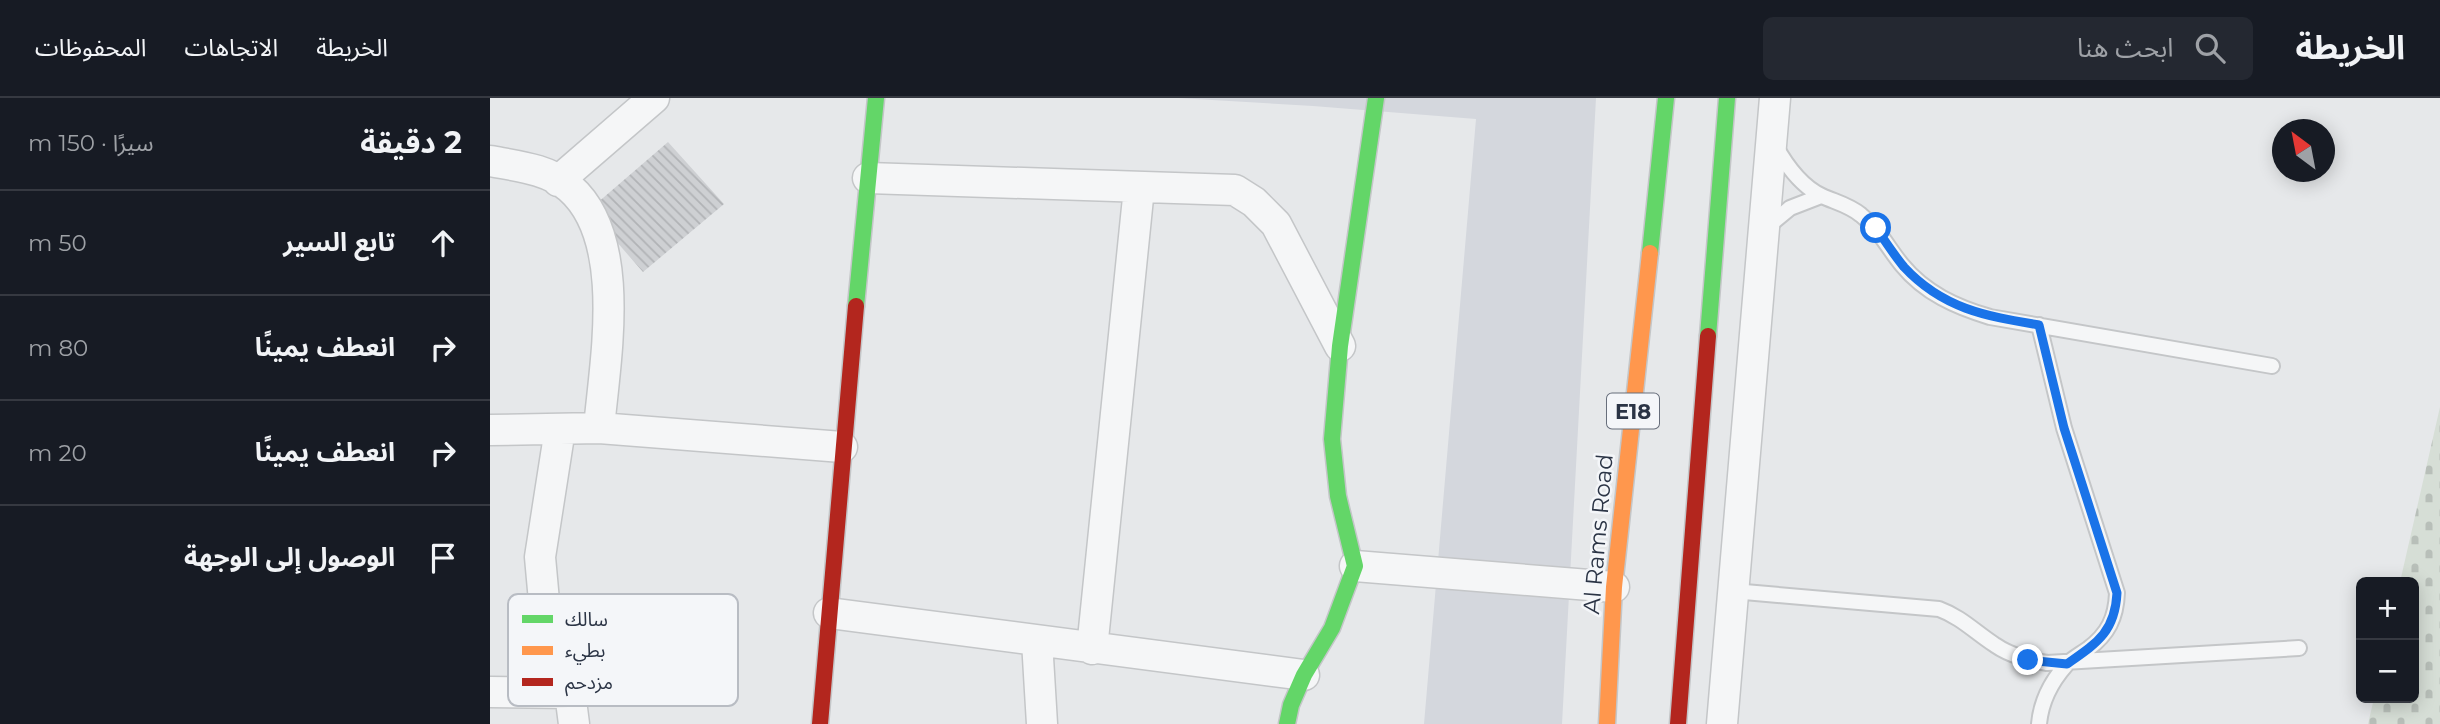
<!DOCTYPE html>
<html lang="ar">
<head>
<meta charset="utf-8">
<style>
	body { margin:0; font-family:Montserrat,"Noto Sans Arabic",sans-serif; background:#242831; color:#f1f3f6; direction:rtl }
	.controls { position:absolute; right:21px; bottom:21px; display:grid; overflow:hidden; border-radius:10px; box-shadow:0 4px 18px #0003 }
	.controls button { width:63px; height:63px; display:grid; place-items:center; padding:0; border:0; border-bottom:2px solid #363941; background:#171b24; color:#f1f3f6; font:35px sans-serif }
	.compass { position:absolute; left:1782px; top:21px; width:63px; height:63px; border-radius:50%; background:#171b24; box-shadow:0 4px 18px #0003; rotate:328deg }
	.stop { position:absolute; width:21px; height:21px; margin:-16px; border:5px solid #1a73e8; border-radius:50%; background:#fff }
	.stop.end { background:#1a73e8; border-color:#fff; box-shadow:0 2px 7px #0008 }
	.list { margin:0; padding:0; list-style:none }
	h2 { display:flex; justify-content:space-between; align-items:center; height:91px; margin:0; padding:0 28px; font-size:30px }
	h2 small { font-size:23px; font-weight:400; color:#9ea1a6 }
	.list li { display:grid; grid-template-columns:46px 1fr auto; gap:21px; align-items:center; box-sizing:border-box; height:105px; padding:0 28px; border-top:2px solid #363941 }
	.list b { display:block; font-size:26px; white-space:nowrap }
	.list em { font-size:23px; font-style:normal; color:#9ea1a6 }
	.icon { flex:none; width:38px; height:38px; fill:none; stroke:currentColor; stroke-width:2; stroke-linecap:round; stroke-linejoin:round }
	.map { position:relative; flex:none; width:1950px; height:626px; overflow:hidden; direction:ltr }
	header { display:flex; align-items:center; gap:42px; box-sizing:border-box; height:98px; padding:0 35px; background:#171b24; border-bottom:2px solid #363941 }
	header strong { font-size:33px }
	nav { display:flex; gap:38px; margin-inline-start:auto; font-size:24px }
	.search { width:490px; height:63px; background:#242831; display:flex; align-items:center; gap:18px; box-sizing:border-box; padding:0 24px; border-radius:10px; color:#9ea1a6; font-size:26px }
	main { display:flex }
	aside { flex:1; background:#171b24 }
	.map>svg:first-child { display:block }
</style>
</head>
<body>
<header>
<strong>الخريطة</strong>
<div class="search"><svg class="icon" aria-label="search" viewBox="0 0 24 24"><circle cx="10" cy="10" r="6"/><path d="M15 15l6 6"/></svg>ابحث هنا</div>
<nav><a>الخريطة</a><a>الاتجاهات</a><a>المحفوظات</a></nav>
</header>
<main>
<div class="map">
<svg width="1950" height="626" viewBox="0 0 1950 626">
	<defs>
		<pattern id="cemetery-stones" width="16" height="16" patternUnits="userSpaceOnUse" patternTransform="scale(1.75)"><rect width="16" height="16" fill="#d6ded6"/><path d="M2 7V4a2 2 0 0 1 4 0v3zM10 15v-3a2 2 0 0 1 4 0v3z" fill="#b8bfb9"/></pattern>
		<pattern id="building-back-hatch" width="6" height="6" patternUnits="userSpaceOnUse" patternTransform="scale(1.75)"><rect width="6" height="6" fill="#ced0d3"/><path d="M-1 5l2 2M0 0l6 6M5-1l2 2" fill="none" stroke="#b1b3b6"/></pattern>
	</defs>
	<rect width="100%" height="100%" fill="#e6e8ea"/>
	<path fill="#d4d7dd" d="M688,0H1106L1072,626H934L986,21L823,8Z"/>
	<path fill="url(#cemetery-stones)" d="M1950,309V626H1878L1884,600H1924V484H1910Z"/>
	<path fill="url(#building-back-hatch)" d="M178,44L234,106L153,174L99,112Z"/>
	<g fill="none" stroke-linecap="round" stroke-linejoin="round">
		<defs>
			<path id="lane" d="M1285,47C1296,67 1311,88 1332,98C1345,104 1359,107 1371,117C1389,131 1398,150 1412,167C1435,195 1466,209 1500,219L1782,268
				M1276,130L1300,110L1331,98
				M1243,493L1449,511C1471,519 1485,534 1505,547C1521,558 1539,562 1557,565L1809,550
				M1549,626C1551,604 1561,584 1576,567C1582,561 1591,556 1598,551C1618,536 1626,520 1627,495L1574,330L1549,227"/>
			<path id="street" d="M0,63C27,68 59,71 80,90C138,141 115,262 109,330
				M378,80L745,92L764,104L786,126L850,248
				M68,83L164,0
				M70,331L50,459L54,503L80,595L84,626
				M0,332L109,330L352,349
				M865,468L1124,489
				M339,515L814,577
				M547,543L552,626
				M602,551L649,90
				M0,594L80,595
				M1232,626L1285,0"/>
			<path id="fast" d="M1160,155L1176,0
				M366,208L386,0
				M1218,238L1237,0
				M797,626L801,607L814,577L842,530L865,468L848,398L842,341L850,248L886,0"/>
			<path id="slow" d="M1117,626L1124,489L1160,155"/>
			<path id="jam" d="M330,626L366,208
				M1188,626L1218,238"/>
		</defs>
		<use href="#lane" stroke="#c4c6c8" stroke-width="18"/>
		<use href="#street" stroke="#c4c6c8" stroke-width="33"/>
		<use href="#fast" stroke="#c4c6c8" stroke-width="19"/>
		<use href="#slow" stroke="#c4c6c8" stroke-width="19"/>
		<use href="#jam" stroke="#c4c6c8" stroke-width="19"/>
		<use href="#lane" stroke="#f5f6f7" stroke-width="14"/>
		<use href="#street" stroke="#f5f6f7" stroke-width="30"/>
		<use href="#fast" stroke="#63d668" stroke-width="16"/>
		<use href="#slow" stroke="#ff974d" stroke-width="16"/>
		<use href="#jam" stroke="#b3261e" stroke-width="16"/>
	</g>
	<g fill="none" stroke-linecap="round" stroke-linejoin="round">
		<path stroke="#1a73e8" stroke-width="9" d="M1386,130C1395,143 1404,157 1414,169C1453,211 1496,218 1549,227L1574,330L1627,495C1625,534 1607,545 1577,566L1538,562"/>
	</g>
	<g text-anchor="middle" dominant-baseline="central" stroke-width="5" stroke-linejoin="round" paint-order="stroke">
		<rect fill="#f4f6f9" stroke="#676e7b" stroke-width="2" x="1117" y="295.5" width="52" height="35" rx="5"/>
		<g font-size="21" font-weight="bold" fill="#2b3445">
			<text x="1143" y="313">E18</text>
		</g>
		<g font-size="23" fill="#2b3445" stroke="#f4f6f9">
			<text transform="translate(1108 436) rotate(-85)">Al Rams Road</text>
		</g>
	</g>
	<rect x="18" y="496" width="230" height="112" rx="10" fill="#f4f6f9" stroke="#b8bcc3" stroke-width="2"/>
	<rect x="32" y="517" width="31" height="8" fill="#63d668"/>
	<rect x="32" y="548" width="31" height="9" fill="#ff974d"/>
	<rect x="32" y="580" width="31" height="8" fill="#b3261e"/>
	<g font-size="19" fill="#2b3445">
		<text x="75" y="528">سالك</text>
		<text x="75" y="559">بطيء</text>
		<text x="75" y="591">مزدحم</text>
	</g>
</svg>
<div class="controls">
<button>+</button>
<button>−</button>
</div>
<svg class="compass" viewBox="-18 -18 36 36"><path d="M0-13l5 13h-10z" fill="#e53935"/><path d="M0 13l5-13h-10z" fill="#9ea1a6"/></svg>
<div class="stop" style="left:1386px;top:130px"></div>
<div class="stop end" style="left:1538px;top:562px"></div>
</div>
<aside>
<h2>2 دقيقة<small>سيرًا · 150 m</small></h2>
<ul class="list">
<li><svg class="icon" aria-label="ahead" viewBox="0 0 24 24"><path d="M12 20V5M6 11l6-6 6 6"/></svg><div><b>تابع السير</b></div><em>50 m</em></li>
<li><svg class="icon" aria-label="right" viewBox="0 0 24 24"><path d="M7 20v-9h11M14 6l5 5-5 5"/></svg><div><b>انعطف يمينًا</b></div><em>80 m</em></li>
<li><svg class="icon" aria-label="right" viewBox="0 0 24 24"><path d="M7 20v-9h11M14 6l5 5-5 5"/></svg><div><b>انعطف يمينًا</b></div><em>20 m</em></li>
<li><svg class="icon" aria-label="arrive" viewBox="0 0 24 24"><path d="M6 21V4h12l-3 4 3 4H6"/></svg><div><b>الوصول إلى الوجهة</b></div></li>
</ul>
</aside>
</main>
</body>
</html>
